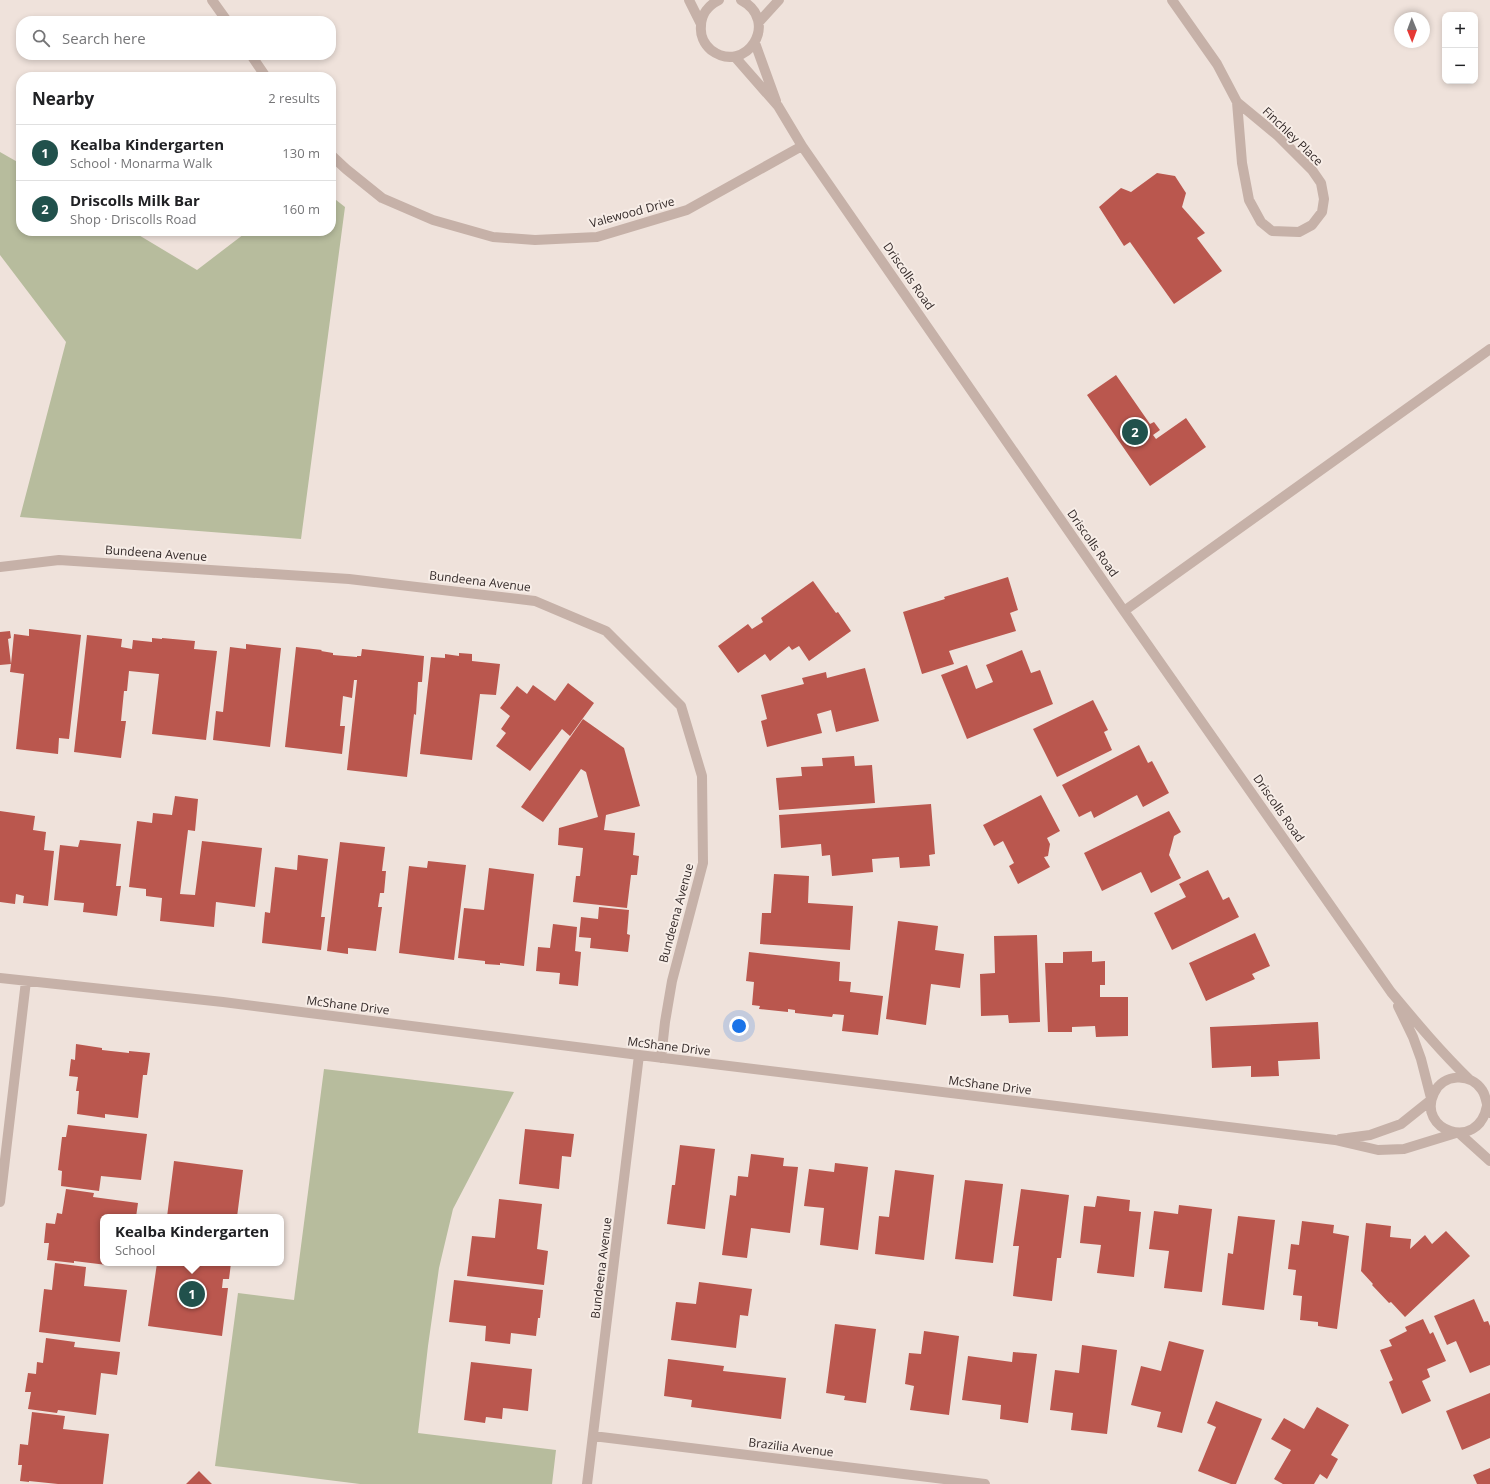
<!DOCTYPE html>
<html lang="en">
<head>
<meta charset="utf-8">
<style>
	body { margin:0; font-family:"Open Sans",sans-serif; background:#f6f6f6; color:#202124 }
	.controls { position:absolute; right:12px; top:12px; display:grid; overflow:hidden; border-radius:8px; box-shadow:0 2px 6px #0003 }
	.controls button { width:36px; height:36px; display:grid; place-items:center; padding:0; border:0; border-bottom:1px solid #e0e0e0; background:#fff; color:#202124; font:20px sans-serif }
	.compass { position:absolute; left:1394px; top:12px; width:36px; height:36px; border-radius:50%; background:#fff; box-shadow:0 2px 6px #0003; rotate:179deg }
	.you { position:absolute; left:739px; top:1026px; width:14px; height:14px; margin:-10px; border:3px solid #fff; border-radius:50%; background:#1a73e8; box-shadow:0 0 0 6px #1a73e833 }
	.badge { display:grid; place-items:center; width:26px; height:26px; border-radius:50%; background:#21514c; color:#fff; font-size:13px; font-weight:700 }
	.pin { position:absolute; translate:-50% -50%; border:2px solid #fff; box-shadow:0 1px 4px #0006 }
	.popup { position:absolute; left:100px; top:1214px; width:184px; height:52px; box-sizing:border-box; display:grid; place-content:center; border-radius:8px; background:#fff; filter:drop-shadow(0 1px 3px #0005); font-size:13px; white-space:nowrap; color:#757577 }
	.popup b { font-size:15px; color:#202124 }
	.popup::after { content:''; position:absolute; left:50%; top:100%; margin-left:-8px; border:8px solid transparent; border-top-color:#fff }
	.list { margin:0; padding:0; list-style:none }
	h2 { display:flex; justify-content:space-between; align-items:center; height:52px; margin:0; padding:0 16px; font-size:17px }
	h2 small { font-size:13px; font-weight:400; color:#757577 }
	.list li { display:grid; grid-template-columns:26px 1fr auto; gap:12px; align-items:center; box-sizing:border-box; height:56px; padding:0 16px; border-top:1px solid #e0e0e0 }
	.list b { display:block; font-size:15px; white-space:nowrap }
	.list p { margin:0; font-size:13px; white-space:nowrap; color:#757577 }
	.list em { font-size:13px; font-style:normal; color:#757577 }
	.icon { flex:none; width:22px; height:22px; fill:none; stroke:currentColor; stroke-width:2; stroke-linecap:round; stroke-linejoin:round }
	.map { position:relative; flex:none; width:1490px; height:1484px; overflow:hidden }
	.search { position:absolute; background:#fff; box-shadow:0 2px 6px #0003; left:16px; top:16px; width:320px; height:44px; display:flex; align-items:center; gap:10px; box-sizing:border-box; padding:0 14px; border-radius:16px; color:#757577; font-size:15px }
	.panel { position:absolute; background:#fff; box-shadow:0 2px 6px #0003; left:16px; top:72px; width:320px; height:164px; border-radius:16px }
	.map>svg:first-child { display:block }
</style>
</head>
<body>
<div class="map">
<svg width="1490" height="1484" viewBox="0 0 1490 1484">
	<rect width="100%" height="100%" fill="#efe2db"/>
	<path fill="#b7bc9d" d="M0,152L21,164V231H132L197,270L248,231H331V196L345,207L301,539L20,517L66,342L0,255Z
		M324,1069L514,1092L453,1209L439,1268L428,1346L418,1433L556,1450L552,1484H360L215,1466L238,1293L294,1300Z"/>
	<path fill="#ba574e" d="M1157,173L1175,176L1186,193L1182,207L1205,233L1197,238L1222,271L1174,304L1130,242L1124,246L1099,207L1121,188L1131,192Z
		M1116,375L1150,424L1154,422L1160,430L1153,435L1156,439L1186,418L1206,447L1150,486L1087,395Z
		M1008,577L1018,610L1010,613L1016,631L949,651L954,664L922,674L903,612L945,599L944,597Z
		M813,581L836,613L838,612L851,631L809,661L799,646L792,650L789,646L770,661L765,654L738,673L718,646L748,624L752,629L763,622L761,618Z
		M29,629L81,635L69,739L59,738L58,754L16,749L24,674L10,672L11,664L0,665V632L10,631L11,638L8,639L11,664L14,634L29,636Z
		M87,635L122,639L121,647L132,649L133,640L152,642V638L162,639V638L195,641L194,649L217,651L206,740L152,734L159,674L129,671L127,691H124L121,721H126L121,758L74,752Z
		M246,644L281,648L270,747L213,740L216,711L223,712L230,647L246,649Z
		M296,647L322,650L321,651L333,653V655L357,657V656H361L362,649L424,656L422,682H418L416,715L414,714L407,777L347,770L357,680H354L352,698L343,696L340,726H345L342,754L285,747Z
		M1022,650L1031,673L1040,670L1053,704L967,739L941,675L967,665L976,689L993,682L986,665Z
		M459,653L472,654V661L500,664L496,695L480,694L472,760L420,754L431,657L445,658V654L459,656Z
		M865,668L879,721L836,732L831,710L817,714L822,733L767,747L761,721L767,719L761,695L804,684L802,678L826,672L827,678Z
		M568,683L594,703L570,736L562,729L530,771L496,746L506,733L501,729L510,716L500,708L517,686L527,694L533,685L555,701Z
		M1093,700L1108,730L1104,732L1112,750L1057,777L1033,729Z
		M583,719L624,748L640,806L606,815L604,830L635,833L633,855L639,856L637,875H631L627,908L573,902L576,876H580L583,848L558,845L559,828L598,817L586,772L581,769L543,822L521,807Z
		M1139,745L1148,763L1152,761L1169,793L1143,807L1137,795L1094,818L1091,811L1079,817L1062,785Z
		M854,756L855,766L872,765L875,803L779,810L776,778L802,776L801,767L823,766L822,758Z
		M1041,795L1060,831L1047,838L1050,844L1048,856L1044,857L1050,867L1018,884L1009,866L1014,863L1003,841L994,846L983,825Z
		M175,796L198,799L195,831L188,830L180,894L195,895L202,841L262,848L255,907L216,902L214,927L160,921L162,898L146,896V889L129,887L137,821L152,823L153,813L172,815Z
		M931,804L935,854L929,855L930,866L900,868L899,857L872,859L873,872L832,876L830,855L822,856L821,844L781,848L779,815Z
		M0,811L35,816L33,830L46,832L44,850L54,851L48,906L23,903L24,896L16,894L15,904L0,902Z
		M1169,811L1181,832L1174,836L1169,855L1181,878L1151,893L1141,872L1102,891L1084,853Z
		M80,840L121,844L116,886H121L117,916L83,912L84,903L54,900L60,845L78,847Z
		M340,842L385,847L382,871H386L384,893H380L378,907H382L376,951L348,948V954L327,951Z
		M298,855L328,859L321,917H325L321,950L262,943L265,912L270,913L275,867L297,870Z
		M428,861L466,865L454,960L399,953L409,866L427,868Z
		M489,868L534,874L524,966L500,963V965L485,964V961L458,958L464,908L484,910Z
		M1208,870L1223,900L1229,897L1239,917L1172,950L1154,913L1186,897L1179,884Z
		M774,874L809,876L808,903L853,906L850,950L760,944L762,913H771Z
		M599,907L629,910L627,934L630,935L628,952L590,948L591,938L579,937L581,917L598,919Z
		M898,921L938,926L935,950L964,954L960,988L931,984L926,1025L886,1019Z
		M553,924L577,927L575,951L581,952L578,986L559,984L560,973L536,971L538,947L550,948Z
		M1255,933L1270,966L1252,974L1255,979L1206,1001L1189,963Z
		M1037,935L1040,1022L1009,1023L1008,1015L981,1016L980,974L995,973L994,936Z
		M1092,951V962L1105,961V985H1100V997H1128V1036L1096,1037L1095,1026L1072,1027V1032H1048L1045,963H1063V952Z
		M749,952L840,962L839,981L851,982L850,992L883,996L878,1035L842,1031L844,1015L833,1014L832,1017L795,1013V1010L788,1009V1012L759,1009L760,1006L752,1005L754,982L746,981Z
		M1318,1022L1320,1059L1278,1061L1279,1076L1251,1077V1066L1212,1068L1210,1027Z
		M76,1044L102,1048V1050L129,1053V1051L150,1053L147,1075H143L138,1118L105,1114V1118L77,1114L79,1091H76L78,1077L69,1076L71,1059L75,1060Z
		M68,1125L147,1134L141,1180L101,1176L99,1191L61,1186L62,1171L58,1170L62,1137H66Z
		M525,1129L574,1134L571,1157L562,1156L559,1189L519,1184Z
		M680,1145L715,1149L705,1229L667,1224L672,1185H675Z
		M751,1154L784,1158L783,1166L798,1167L790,1233L751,1228L747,1258L722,1255L730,1195L736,1196L738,1176L748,1177Z
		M174,1161L243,1170L237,1217H167Z
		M835,1163L868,1167L858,1250L820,1245L824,1208L804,1206L809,1169L834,1172Z
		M895,1170L934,1175L924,1260L875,1254L879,1216L889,1217Z
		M965,1180L1003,1184L993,1263L955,1259Z
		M66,1189L94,1193L93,1197L138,1203L136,1217H103V1263H116L115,1266L74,1261V1263L47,1260L49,1243H44L46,1223L55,1224L57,1213L62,1214Z
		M1021,1189L1069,1195L1061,1258H1057L1052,1301L1013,1296L1019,1246H1013Z
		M1097,1196L1130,1200L1129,1211L1141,1212L1134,1277L1097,1273L1101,1245L1080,1243L1084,1206L1095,1207Z
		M499,1199L542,1204L537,1249L548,1251L544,1285L467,1276L472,1236L495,1238Z
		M1179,1205L1212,1209L1202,1292L1164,1288L1169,1251L1149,1249L1154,1211L1178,1214Z
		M1238,1216L1275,1220L1264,1310L1222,1305L1228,1253L1233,1254Z
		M1302,1221L1334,1225L1333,1233L1349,1236L1337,1329L1318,1326V1322L1300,1320L1302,1296L1293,1295L1296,1270L1288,1269L1291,1244L1299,1245Z
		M1366,1223L1391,1226L1390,1237L1411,1239L1410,1249L1425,1235L1432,1244L1446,1231L1470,1256L1405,1317L1391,1302L1389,1303L1372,1285L1373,1284L1361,1271Z
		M55,1263L86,1267L84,1286L127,1290L120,1342L39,1332L44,1289L52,1290Z
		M157,1263H231L229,1279H223L222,1288H228L222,1336L148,1326Z
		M454,1280L543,1290L540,1318H538L536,1336L511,1333L510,1344L485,1341L486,1326L449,1322Z
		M699,1282L752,1289L748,1316L740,1315L736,1348L671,1340L676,1302L696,1304Z
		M1474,1299L1484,1322L1488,1321L1490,1326V1365L1470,1373L1456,1341L1447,1345L1434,1316Z
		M1423,1319L1430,1334L1433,1332L1446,1361L1427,1369L1430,1377L1422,1381L1431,1401L1402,1414L1389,1382L1393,1380L1380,1350L1392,1346L1389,1340L1407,1331L1405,1327Z
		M835,1324L876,1329L866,1403L844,1400L845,1396L826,1393Z
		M924,1331L959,1336L949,1415L910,1410L914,1386L905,1384L909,1353L921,1354Z
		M46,1338L75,1342L74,1347L120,1352L117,1375L101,1373L96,1415L58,1410L57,1413L28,1409L31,1392H25L28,1373L36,1374L37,1362L43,1363Z
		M1169,1341L1204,1350L1182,1433L1157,1427L1161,1412L1131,1405L1141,1366L1161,1371Z
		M1082,1345L1117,1350L1107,1434L1071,1430L1073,1413L1050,1410L1055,1370L1079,1373Z
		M1013,1352L1037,1354L1028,1423L1000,1419L1001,1405L962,1400L968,1356L1012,1362Z
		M668,1359L724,1366L723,1371L786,1378L781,1419L691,1407L692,1400L664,1396Z
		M471,1362L532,1369L528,1411L503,1408L502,1419L486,1417L485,1423L464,1420Z
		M1490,1393V1438L1462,1450L1446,1411Z
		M1216,1401L1262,1419L1236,1484H1231L1198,1471L1216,1427L1207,1423Z
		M1317,1407L1349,1425L1331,1455L1338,1459L1327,1479L1320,1474L1314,1484H1283L1274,1479L1291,1450L1271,1439L1284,1418L1304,1429Z
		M32,1412L65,1416L63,1429L109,1434L103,1484H58L29,1481V1482L20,1481L22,1465H18L20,1444L28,1445Z
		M1490,1468V1484H1477L1473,1475Z
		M199,1471L212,1484H186Z"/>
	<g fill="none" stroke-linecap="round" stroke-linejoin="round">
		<path stroke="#c6b1a8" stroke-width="10" d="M212,0L227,21
			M689,0L701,24
			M719,0C709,5 701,14 701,26C700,35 704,44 711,50C746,76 781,21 741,0
			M1172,0L1217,64L1237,102L1278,136L1312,170L1321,183L1324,199L1322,212L1312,225L1299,232L1272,231L1261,222L1249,200L1242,163L1237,102
			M759,22L779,0
			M755,43L776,101
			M251,55L266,77
			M735,57L778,106L802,146L1124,611L1391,992C1416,1022 1441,1052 1470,1080
			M331,155L346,169L382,198L433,220L493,237L535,240L597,237L687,210L802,146
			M0,567L59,560L349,579L535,601L606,631L681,706L702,776L703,863L672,981L665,1022L661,1058
			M1124,611L1490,349
			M0,978L223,1002L639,1055L1335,1140L1378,1150L1404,1149L1456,1133
			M1398,1006L1413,1037L1421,1059L1431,1098
			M1487,1106C1478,1153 1416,1130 1434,1093C1443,1074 1470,1072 1482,1090C1487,1097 1486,1106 1490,1113
			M1459,1133L1490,1161
			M1340,1139L1370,1135L1401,1124L1431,1100
			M0,1202L26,981
			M593,1436L985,1484
			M587,1484L639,1055"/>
	</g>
	<g text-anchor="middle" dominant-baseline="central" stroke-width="4" stroke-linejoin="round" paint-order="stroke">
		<g font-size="12" fill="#332928" stroke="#f7ede7">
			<text transform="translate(1293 136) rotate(44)">Finchley Place</text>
			<text transform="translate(632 212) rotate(-15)">Valewood Drive</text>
			<text transform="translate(909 276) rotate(55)">Driscolls Road</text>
			<text transform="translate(1093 543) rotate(55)">Driscolls Road</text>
			<text transform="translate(156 553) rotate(4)">Bundeena Avenue</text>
			<text transform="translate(480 581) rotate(7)">Bundeena Avenue</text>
			<text transform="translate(1279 808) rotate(55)">Driscolls Road</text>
			<text transform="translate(676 913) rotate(-75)">Bundeena Avenue</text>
			<text transform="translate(348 1005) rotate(7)">McShane Drive</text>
			<text transform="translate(669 1046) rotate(7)">McShane Drive</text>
			<text transform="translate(990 1085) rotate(7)">McShane Drive</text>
			<text transform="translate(601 1268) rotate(-83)">Bundeena Avenue</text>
			<text transform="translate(791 1447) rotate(7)">Brazilia Avenue</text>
		</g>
	</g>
</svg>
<div class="controls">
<button>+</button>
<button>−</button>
</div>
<svg class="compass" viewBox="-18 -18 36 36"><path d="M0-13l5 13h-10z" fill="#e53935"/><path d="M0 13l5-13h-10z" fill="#757577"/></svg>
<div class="you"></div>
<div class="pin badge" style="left:192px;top:1294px">1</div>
<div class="popup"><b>Kealba Kindergarten</b>School</div>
<div class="pin badge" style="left:1135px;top:432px">2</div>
<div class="search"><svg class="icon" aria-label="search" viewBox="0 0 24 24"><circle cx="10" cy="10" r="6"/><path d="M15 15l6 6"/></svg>Search here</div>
<section class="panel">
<h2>Nearby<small>2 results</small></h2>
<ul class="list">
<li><span class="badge">1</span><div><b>Kealba Kindergarten</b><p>School · Monarma Walk</p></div><em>130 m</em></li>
<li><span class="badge">2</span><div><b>Driscolls Milk Bar</b><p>Shop · Driscolls Road</p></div><em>160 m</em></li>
</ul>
</section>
</div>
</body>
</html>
